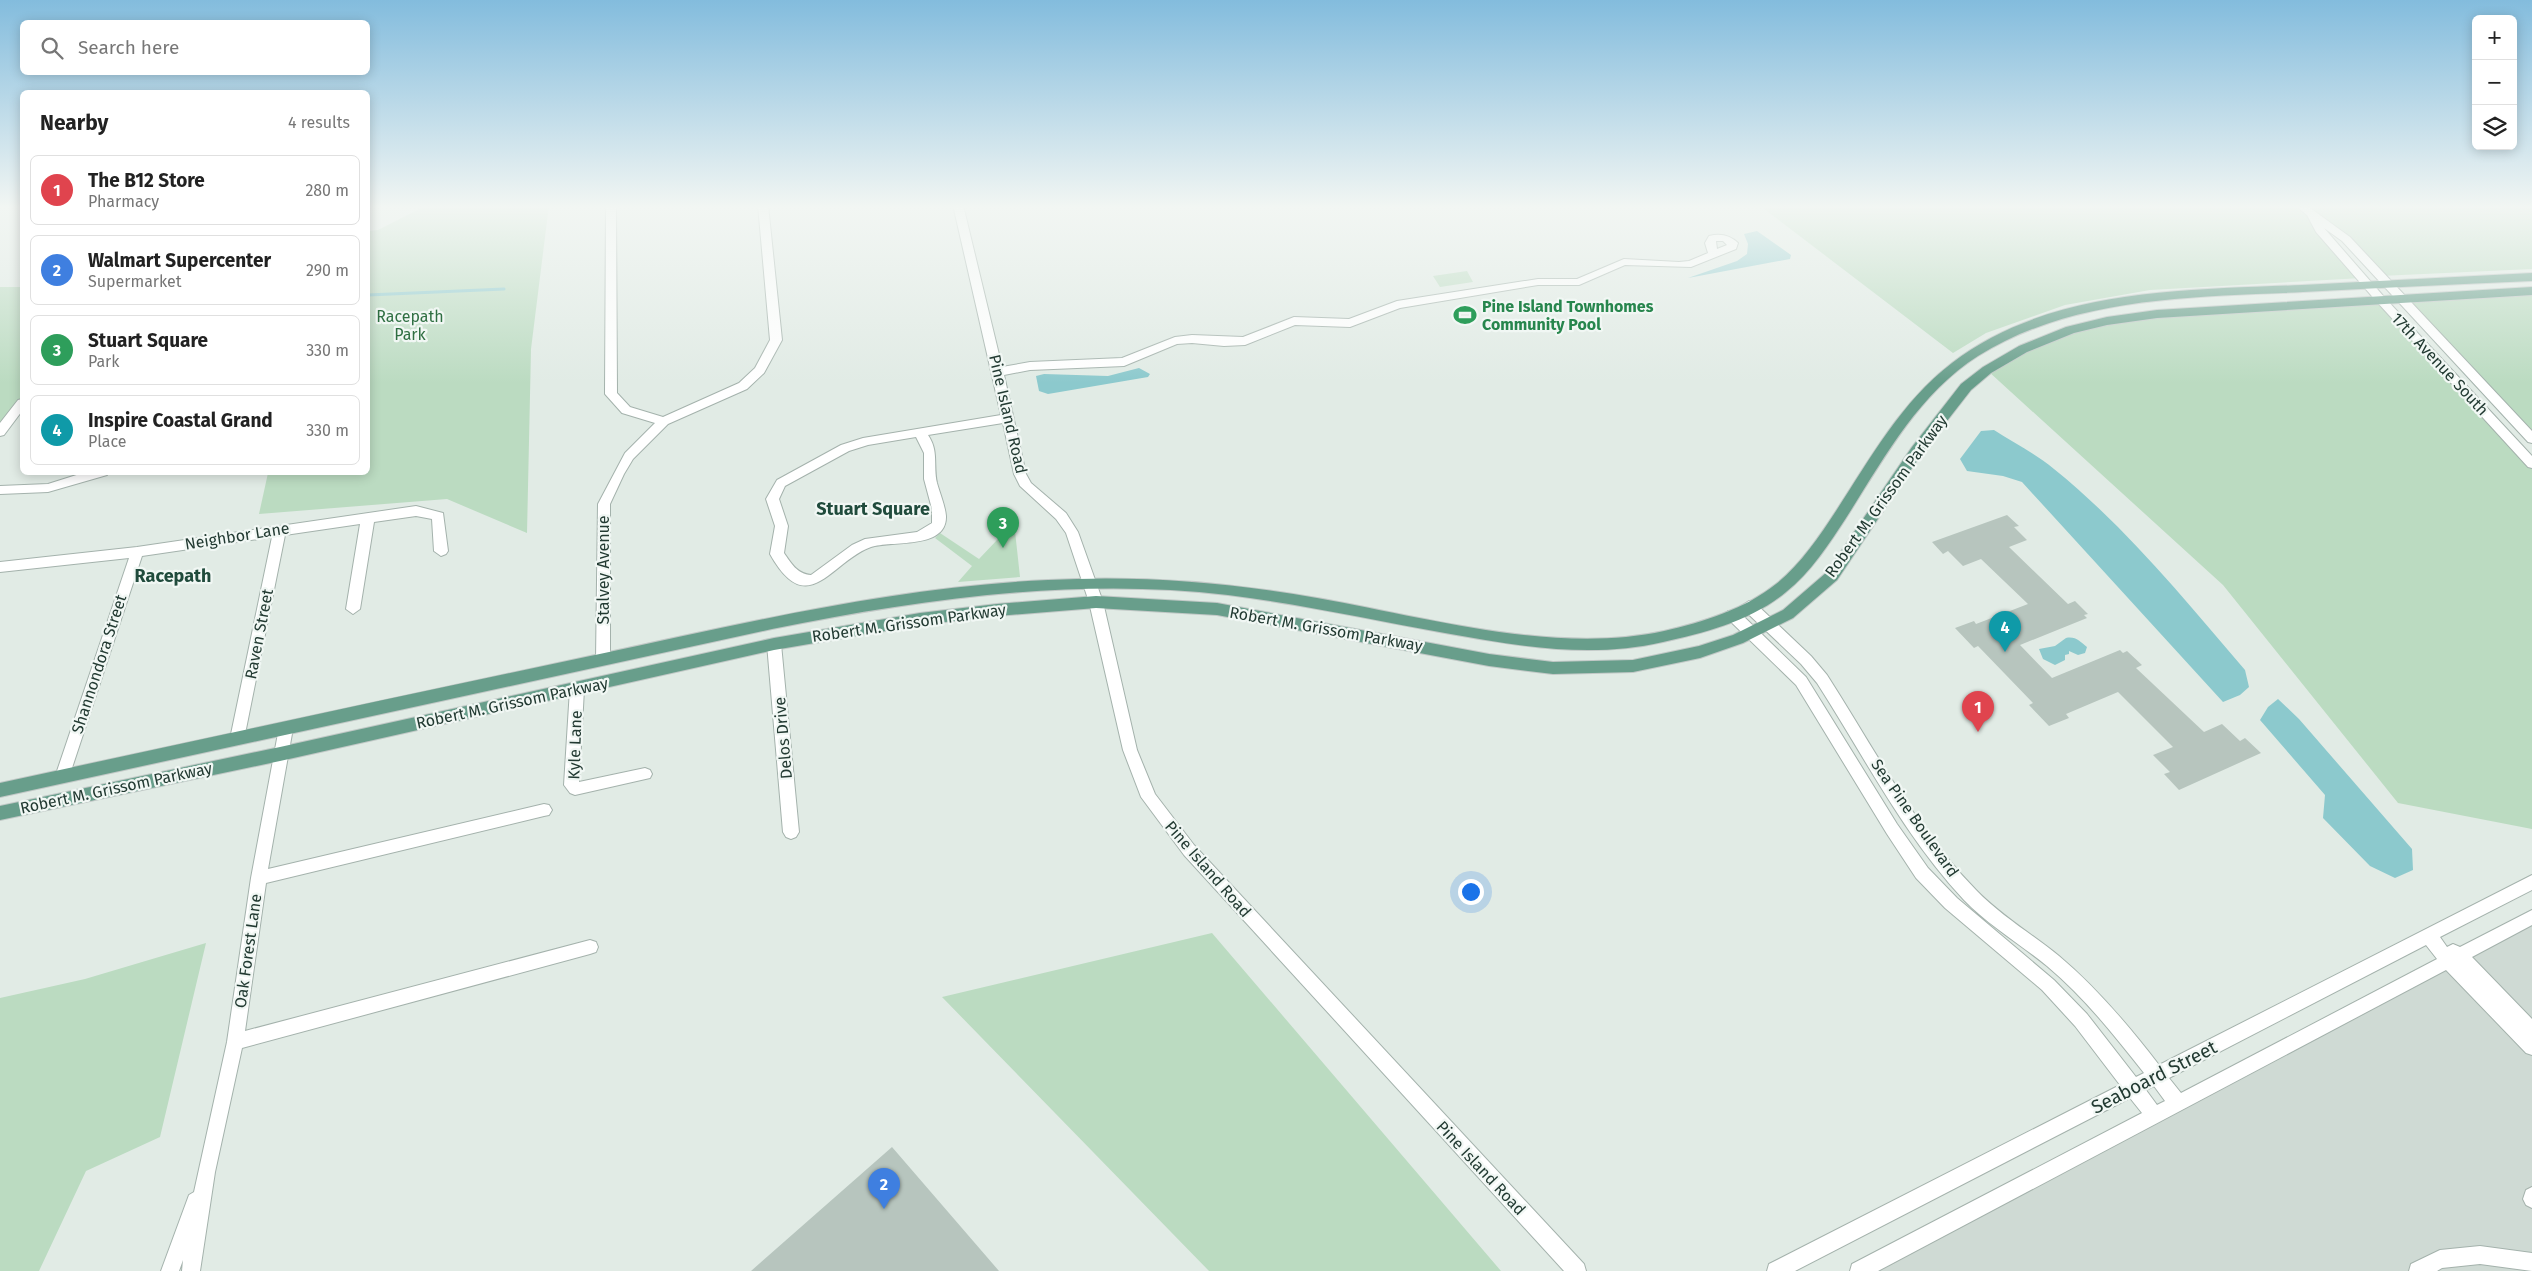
<!DOCTYPE html>
<html lang="en">
<head>
<meta charset="utf-8">
<style>
	body { margin:0; font-family:"Fira Sans",sans-serif; background:#f2f2f2; color:#222 }
	.controls { position:absolute; right:15px; top:15px; display:grid; overflow:hidden; border-radius:8px; box-shadow:0 2px 12px #0003 }
	.controls button { width:45px; height:45px; display:grid; place-items:center; padding:0; border:0; border-bottom:1px solid #e0e0e0; background:#fff; color:#222; font:25px sans-serif }
	.you { position:absolute; left:1470px; top:891px; width:18px; height:18px; margin:-12px; border:4px solid #fff; border-radius:50%; background:#1a73e8; box-shadow:0 0 0 8px #1a73e833 }
	.badge { display:grid; place-items:center; width:32px; height:32px; border-radius:50%; background:#7c3aed; color:#fff; font-size:16px; font-weight:700 }
	.pin { position:absolute; translate:-50% -41px; filter:drop-shadow(0 1px 2px #0008) }
	.pin::after { content:''; position:absolute; top:26px; width:18px; height:15px; background:inherit; clip-path:polygon(0 0,100% 0,50% 100%) }
	.list { margin:0; padding:0; list-style:none }
	h2 { display:flex; justify-content:space-between; align-items:center; height:65px; margin:0; padding:0 20px; font-size:21px }
	h2 small { font-size:16px; font-weight:400; color:#767676 }
	.list li { display:grid; grid-template-columns:32px 1fr auto; gap:15px; align-items:center; box-sizing:border-box; height:70px; margin:0 10px 10px; padding:0 10px; border:1px solid #e0e0e0; border-radius:8px }
	.list b { display:block; font-size:19px; white-space:nowrap }
	.list p { margin:0; font-size:16px; white-space:nowrap; color:#767676 }
	.list em { font-size:16px; font-style:normal; color:#767676 }
	.icon { flex:none; width:28px; height:28px; fill:none; stroke:currentColor; stroke-width:2; stroke-linecap:round; stroke-linejoin:round }
	.map { position:relative; flex:none; width:2532px; height:1271px; overflow:hidden }
	.search { position:absolute; background:#fff; box-shadow:0 2px 12px #0003; left:20px; top:20px; width:350px; height:55px; display:flex; align-items:center; gap:12px; box-sizing:border-box; padding:0 18px; border-radius:8px; color:#767676; font-size:19px }
	.panel { position:absolute; background:#fff; box-shadow:0 2px 12px #0003; left:20px; top:90px; width:350px; height:385px; border-radius:8px }
	.map>svg:first-child { display:block }
</style>
</head>
<body>
<div class="map">
<svg width="2532" height="1271" viewBox="0 0 2532 1271">
	<rect width="100%" height="100%" fill="#e1ebe5"/>
	<path fill="#cfdad4" d="M2532,917V1271H1861Z"/>
	<path fill="#bbdbc1" d="M427,205H549L531,349L527,533L447,499L259,514L268,473L368,472V231L378,230Z
		M1759,205H2532V269L2380,276L2346,239L2313,216L2362,278L2150,290L2065,305L1986,333L1953,353Z
		M1467,271L1473,282L1440,287L1433,276Z
		M0,287H22V403L0,432Z
		M2532,291V441L2401,299Z
		M2381,300L2532,464V829L2398,803L2223,585L1988,371L2023,349L2109,322L2209,310Z
		M1014,522L1020,577L958,582L972,566L935,538L940,533L979,559Z
		M1212,933L1501,1271H1209L942,997Z
		M206,943L160,1137L86,1171L39,1271H0V998L85,979Z"/>
	<path fill="#8cc9cd" d="M1757,231L1791,255L1790,259L1688,278L1737,261L1747,254L1748,244L1744,234Z
		M1139,368L1150,374L1148,377L1048,394L1039,391L1036,376L1044,374L1108,376Z
		M1994,430C2014,443 2036,454 2054,469C2126,527 2185,600 2245,670L2249,687L2240,695L2223,702L2022,482L2003,476L1967,471L1960,459L1981,431Z
		M2066,638C2076,636 2080,642 2087,647L2085,653L2078,655L2069,651V654L2065,655V660L2055,665L2043,659L2039,649L2055,646Z
		M2278,699L2299,719L2412,849L2413,870L2395,878L2370,866L2323,818L2325,795L2260,720L2268,707Z"/>
	<g fill="none" stroke-linecap="round" stroke-linejoin="round">
		<path stroke="#8cc9cd" stroke-width="3" d="M368,295L504,289"/>
	</g>
	<path fill="#b7c5be" d="M2007,515L2019,526L2014,527L2027,540L2009,547L2068,604L2075,601L2088,614L2084,615L2087,618L2020,645L2052,678L2120,650L2123,653L2127,651L2142,665L2136,668L2204,732L2222,724L2240,741L2245,738L2261,753L2179,790L2164,774L2170,772L2153,755L2173,747L2118,692L2066,714L2069,718L2049,726L2029,705L2033,703L1978,646L1974,648L1955,628L1974,621L1976,624L2028,604L1981,559L1963,566L1948,551L1943,554L1932,542Z
		M892,1147L999,1271H751Z"/>
	<g fill="none" stroke-linecap="round" stroke-linejoin="round">
		<defs>
			<path id="minor" d="M606,205H616L617,393L630,407L663,417L739,383L755,368L770,340L758,205H768L782,340L764,373L747,389L668,424L633,459L624,474L610,504V660L608,664H598L596,660L598,504L625,453L655,423L622,413L605,394Z
				M953,205H963L1002,367L1030,362L1122,358L1175,337L1192,335L1243,337L1294,317L1349,319L1397,301L1538,279H1577L1624,259L1679,262L1689,261L1708,253L1705,243L1709,236C1720,233 1730,235 1738,243L1736,249L1691,267L1625,265L1579,285H1538L1400,308L1350,327L1295,325L1245,345L1224,346L1192,343L1177,344L1124,366L1030,370L1004,375L1026,474L1031,483L1066,513L1078,532L1103,602L1137,750L1155,794L1194,845L1584,1264L1586,1271H1564L1184,855L1141,797L1123,750L1089,602L1066,533L1056,519L1020,486L1014,474L1003,423L928,435C939,451 933,465 937,483C940,494 945,505 946,516C947,550 891,540 871,547C831,561 808,622 770,554L775,526L766,499L777,480L841,445L863,438L1001,415ZM1716,241H1723L1727,245L1717,249ZM916,437L924,453V479L932,509V523L917,532L865,539L852,545L811,575C797,574 791,563 784,553L788,526L779,499L785,486L849,451L868,445Z
				M2295,205H2306L2350,237L2532,431V443L2528,442L2342,241L2324,228L2385,298L2532,456V468L2528,467L2377,302L2316,232L2307,215Z
				M22,399V411L4,435L0,436V423L18,400Z
				M86,472H109L107,475L48,492L0,494V486L48,484Z
				M416,506L443,513L448,551L446,554L441,556L434,551L432,519L416,516L374,522L360,609L353,614L346,609L360,524L285,535L244,739L242,743L237,745L232,743L230,739L272,537L142,556L69,777L67,781L62,783L57,781L55,777L129,558L0,572V562L137,547Z
				M1749,601L1754,602L1811,656L1827,675C1874,748 1915,828 1976,890C2001,916 2032,934 2059,956C2097,988 2129,1026 2159,1065L2532,875V890L2440,937L2447,947L2453,944L2460,947L2532,910V925L2472,957L2532,1019V1055L2526,1053L2446,970L1878,1271H1850L1852,1264L2142,1113L2130,1098L1795,1271H1767L1769,1264L2120,1085L2075,1026L2042,990L1945,908L1916,878L1887,834L1796,685L1728,619L1726,615L1728,611H1738L1806,677L1897,824L1928,868L1957,898L2054,980L2087,1014L2136,1077L2144,1073C2114,1035 2084,997 2047,966C2020,944 1988,925 1964,900C1904,836 1864,756 1817,683L1801,664L1744,610L1742,606ZM2426,945L2437,959L2181,1093L2169,1078ZM2154,1086L2165,1101L2157,1105L2146,1090Z
				M774,639L779,640L781,644L799,832L796,837L791,839L786,837L783,832L767,644L769,640Z
				M577,683L582,685L584,689L579,782L645,768L650,770L652,774L650,778L575,795L570,793L564,785L570,689L572,685Z
				M286,722L291,724L293,728L268,869L544,804L549,805L552,810L549,815L544,816L266,883L245,1031L590,940L596,942L598,947L596,952L590,954L242,1048L215,1172L200,1271H182L183,1260L179,1271H161L189,1195L194,1192L227,1042L251,878L279,728L281,724Z
				M2532,1187V1208L2526,1205L2523,1199L2526,1190Z
				M2480,1246L2532,1253V1271L2480,1264L2442,1268L2437,1271H2409L2411,1264L2440,1250Z"/>
			<path id="major" d="M2532,273V281C2456,284 2379,288 2303,292C2194,297 2074,296 1978,356C1918,394 1883,460 1846,518C1829,544 1811,572 1786,592C1753,620 1705,633 1663,642C1591,659 1517,646 1445,633C1373,620 1301,604 1228,595C1075,577 922,599 772,629L0,797V783C198,740 396,697 595,655C745,623 894,587 1048,580C1138,575 1228,582 1317,598C1426,617 1555,655 1664,631C1703,622 1745,609 1776,584C1800,565 1819,537 1836,511C1870,459 1901,402 1952,363C2049,288 2186,290 2302,285C2379,281 2455,277 2532,273Z
				M2532,287V295L2157,318L2107,325L2074,333L2027,352L1991,373L1971,390L1922,453L1837,580L1793,618L1743,643L1700,658L1633,672L1553,674L1489,666L1217,615L1096,608L997,616L920,625L774,650L280,761L0,820V806L280,747L774,638L920,613L997,604L1096,596L1217,603L1489,654L1553,662L1633,660L1699,646L1733,635L1783,610L1827,572L1912,447L1961,384L1983,367L2019,346L2066,327L2107,317L2157,310Z"/>
		</defs>
		<use href="#minor" stroke="#a4b2ac" stroke-width="2"/>
		<use href="#major" stroke="#c1c8c6" stroke-width="2"/>
		<use href="#minor" fill="#fff" fill-rule="evenodd"/>
		<use href="#major" fill="#689e8b" fill-rule="evenodd"/>
	</g>
	<linearGradient id="sky" x2="0" y2="1"><stop stop-color="#83bcdd"/><stop offset="0.54" stop-color="#f2f6f3"/><stop offset="1" stop-color="#f2f6f3" stop-opacity="0"/></linearGradient>
	<rect width="2532" height="383" fill="url(#sky)"/>
	<defs>
		<symbol id="stadium-bare" viewBox="-9 -9 18 18"><path d="M0-5a6.5 5 0 1 0 0 10a6.5 5 0 1 0 0-10ZM-3.5-1.8h7v3.6h-7Z" fill="#2e9e5b" stroke="#f1f7f4" stroke-width="2.5" paint-order="stroke"/></symbol>
	</defs>
	<g fill-rule="evenodd">
		<use href="#stadium-bare" x="1449" y="299" width="32" height="32"/>
	</g>
	<g text-anchor="middle" dominant-baseline="central" stroke-width="4.5" stroke-linejoin="round" paint-order="stroke">
		<g font-size="16" font-weight="bold" fill="#27864d" stroke="#f1f7f4" text-anchor="start">
			<text x="1482" y="306">Pine Island Townhomes<tspan x="1482" dy="18">Community Pool</tspan></text>
		</g>
		<g font-size="16" fill="#2f6f42" stroke="#f1f7f4">
			<text x="410" y="316">Racepath<tspan x="410" dy="18">Park</tspan></text>
		</g>
		<g font-size="16" fill="#223a32" stroke="#f1f7f4">
			<text transform="translate(2440 364) rotate(47)">17th Avenue South</text>
			<text transform="translate(1008 414) rotate(77)">Pine Island Road</text>
			<text transform="translate(1886 496) rotate(-54)">Robert M. Grissom Parkway</text>
			<text transform="translate(237 536) rotate(-9)">Neighbor Lane</text>
			<text transform="translate(603 570) rotate(-90)">Stalvey Avenue</text>
			<text transform="translate(909 623) rotate(-8)">Robert M. Grissom Parkway</text>
			<text transform="translate(1326 629) rotate(10)">Robert M. Grissom Parkway</text>
			<text transform="translate(259 634) rotate(-79)">Raven Street</text>
			<text transform="translate(99 664) rotate(-72)">Shannondora Street</text>
			<text transform="translate(512 703) rotate(-12)">Robert M. Grissom Parkway</text>
			<text transform="translate(783 738) rotate(-95)">Delos Drive</text>
			<text transform="translate(575 745) rotate(-88)">Kyle Lane</text>
			<text transform="translate(116 788) rotate(-12)">Robert M. Grissom Parkway</text>
			<text transform="translate(1915 818) rotate(55)">Sea Pine Boulevard</text>
			<text transform="translate(1208 869) rotate(49)">Pine Island Road</text>
			<text transform="translate(248 951) rotate(-82)">Oak Forest Lane</text>
			<text transform="translate(1481 1168) rotate(47)">Pine Island Road</text>
		</g>
		<g font-size="18" font-weight="bold" fill="#204b3c" stroke="#f1f7f4">
			<text x="873" y="509">Stuart Square</text>
			<text x="173" y="576">Racepath</text>
		</g>
		<g font-size="19" fill="#223a32" stroke="#f1f7f4">
			<text transform="translate(2154 1077) rotate(-27)">Seaboard Street</text>
		</g>
	</g>
</svg>
<div class="controls">
<button>+</button>
<button>−</button>
<button><svg class="icon" aria-label="layers" viewBox="0 0 24 24"><path d="M12 4l9 5-9 5-9-5zM3 14l9 5 9-5"/></svg></button>
</div>
<div class="you"></div>
<div class="pin badge" style="left:1978px;top:732px;background:#e0444e">1</div>
<div class="pin badge" style="left:884px;top:1209px;background:#3f7fe0">2</div>
<div class="pin badge" style="left:1003px;top:548px;background:#2e9e5b">3</div>
<div class="pin badge" style="left:2005px;top:652px;background:#0f9aa8">4</div>
<div class="search"><svg class="icon" aria-label="search" viewBox="0 0 24 24"><circle cx="10" cy="10" r="6"/><path d="M15 15l6 6"/></svg>Search here</div>
<section class="panel">
<h2>Nearby<small>4 results</small></h2>
<ul class="list">
<li><span class="badge" style="background:#e0444e">1</span><div><b>The B12 Store</b><p>Pharmacy</p></div><em>280 m</em></li>
<li><span class="badge" style="background:#3f7fe0">2</span><div><b>Walmart Supercenter</b><p>Supermarket</p></div><em>290 m</em></li>
<li><span class="badge" style="background:#2e9e5b">3</span><div><b>Stuart Square</b><p>Park</p></div><em>330 m</em></li>
<li><span class="badge" style="background:#0f9aa8">4</span><div><b>Inspire Coastal Grand</b><p>Place</p></div><em>330 m</em></li>
</ul>
</section>
</div>
</body>
</html>
